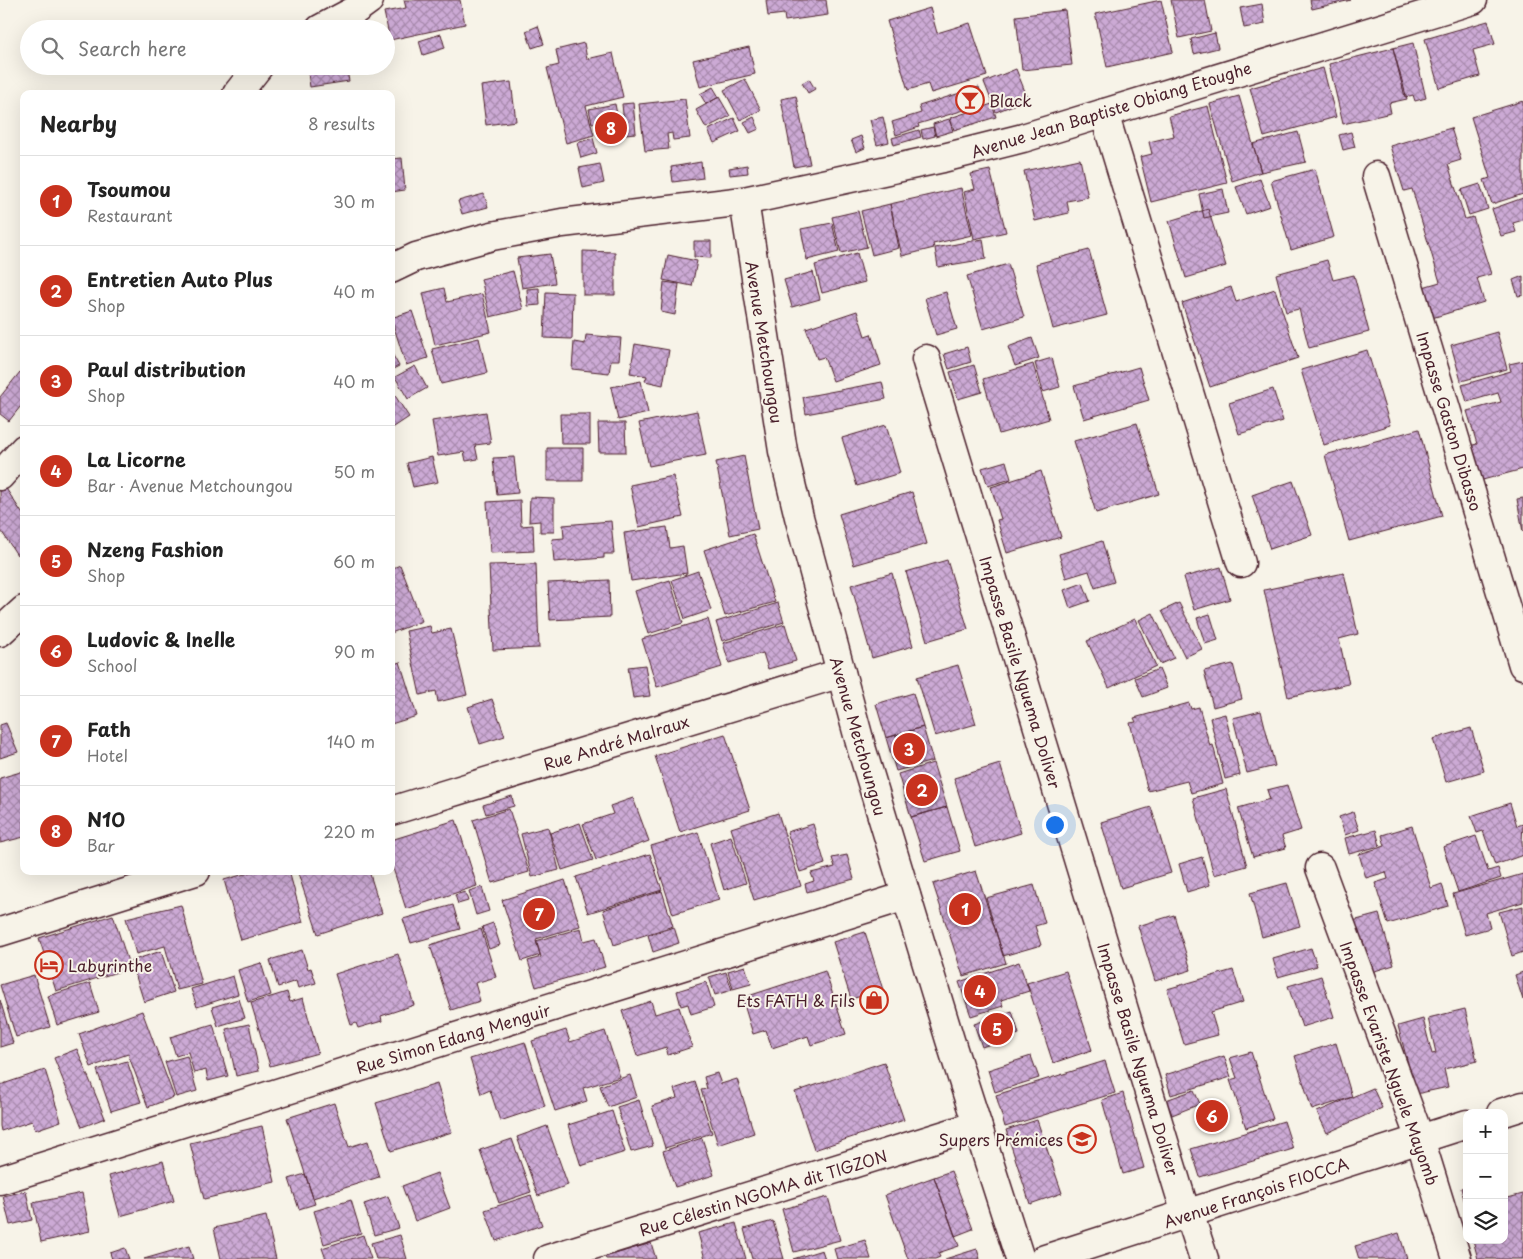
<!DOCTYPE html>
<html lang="en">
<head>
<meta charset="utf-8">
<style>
	body { margin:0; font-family:"Playpen Sans",sans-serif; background:#f2f2f2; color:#222 }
	.controls { position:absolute; right:15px; bottom:15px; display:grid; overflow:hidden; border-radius:10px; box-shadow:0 5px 20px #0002 }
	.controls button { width:45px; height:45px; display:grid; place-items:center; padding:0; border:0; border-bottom:1px solid #e0e0e0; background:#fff; color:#222; font:25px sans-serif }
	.you { position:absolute; left:1054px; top:824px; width:18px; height:18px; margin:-12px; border:4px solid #fff; border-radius:50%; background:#1a73e8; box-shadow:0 0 0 8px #1a73e833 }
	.badge { display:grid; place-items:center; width:32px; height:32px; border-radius:50%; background:#c8321e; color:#fff; font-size:16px; font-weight:700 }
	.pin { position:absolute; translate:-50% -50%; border:2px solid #fff; box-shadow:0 1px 5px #0006 }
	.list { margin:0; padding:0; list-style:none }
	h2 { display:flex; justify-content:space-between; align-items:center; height:65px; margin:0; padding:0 20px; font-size:21px }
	h2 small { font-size:16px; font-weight:400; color:#767676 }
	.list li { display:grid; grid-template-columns:32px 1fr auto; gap:15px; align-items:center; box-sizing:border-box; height:90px; padding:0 20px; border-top:1px solid #e0e0e0 }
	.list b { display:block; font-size:19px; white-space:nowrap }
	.list p { margin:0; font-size:16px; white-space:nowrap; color:#767676 }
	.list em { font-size:16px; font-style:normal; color:#767676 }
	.icon { flex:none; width:28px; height:28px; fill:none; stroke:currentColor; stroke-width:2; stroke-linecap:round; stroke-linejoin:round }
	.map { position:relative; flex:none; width:1523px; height:1259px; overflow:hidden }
	.search { position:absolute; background:#fff; box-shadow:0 5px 20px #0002; left:20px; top:20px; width:375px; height:55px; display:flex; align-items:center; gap:12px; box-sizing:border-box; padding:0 18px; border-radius:28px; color:#767676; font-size:19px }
	.panel { position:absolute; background:#fff; box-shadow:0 5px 20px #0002; left:20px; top:90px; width:375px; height:785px; border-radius:10px }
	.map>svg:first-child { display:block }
</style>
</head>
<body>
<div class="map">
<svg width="1523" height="1259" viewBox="0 0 1523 1259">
	<defs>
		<pattern id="building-cross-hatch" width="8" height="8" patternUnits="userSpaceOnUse" patternTransform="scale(1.25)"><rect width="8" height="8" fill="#ccaad5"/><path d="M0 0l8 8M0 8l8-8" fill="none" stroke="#a88aad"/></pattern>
	</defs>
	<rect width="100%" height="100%" fill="#f7f3e8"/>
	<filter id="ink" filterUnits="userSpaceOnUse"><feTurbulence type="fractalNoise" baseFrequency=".02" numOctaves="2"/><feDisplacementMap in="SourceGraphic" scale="10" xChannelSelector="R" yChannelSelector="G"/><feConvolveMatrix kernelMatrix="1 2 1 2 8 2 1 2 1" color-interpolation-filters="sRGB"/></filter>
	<g filter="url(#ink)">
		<path fill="url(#building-cross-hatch)" stroke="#4a1f2b" d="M404,0H460L465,24L390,40L384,12L406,8Z
			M766,0H826L828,15L785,21L784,14L768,16Z
			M1161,0L1173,52L1107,67L1095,14Z
			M1171,0H1205L1211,31L1179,38Z
			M1310,0H1351L1312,9Z
			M1262,4L1265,24L1244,28L1240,8Z
			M930,8L937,33L970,23L987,76L931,93L928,84L908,90L887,21Z
			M1065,10L1072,65L1022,70L1016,16Z
			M1488,21L1495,44L1473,50L1480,76L1439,88L1425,39Z
			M538,26L544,44L532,48L526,31Z
			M1215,33L1218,48L1194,54L1191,39Z
			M441,34L445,48L423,55L419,41Z
			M584,43L587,59L613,53L623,97L586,106L594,135L566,143L547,68L559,65L556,50Z
			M1413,43L1426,98L1415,101L1413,95L1405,97L1393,48Z
			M749,47L755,74L700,87L693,60Z
			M1393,48L1407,99L1389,103L1391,113L1343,124L1329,64Z
			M307,66H346L349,81L310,87Z
			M1323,68L1336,117L1264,137L1250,88Z
			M1016,69L1028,99L996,112L984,82Z
			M745,79L761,110L740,120L724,90Z
			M809,79L815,89L808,93L802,83Z
			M511,82L516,121L486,125L481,86Z
			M713,87L719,97L706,104L700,94Z
			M979,87L984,104L918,124L919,127L896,135L892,122L921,113L919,106Z
			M796,96L810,164L794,167L781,99Z
			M1239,96L1261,172L1232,181L1210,104Z
			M719,97L730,116L706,128L696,110Z
			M685,99L690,138L673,140L672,133L667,134L669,149L645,151L639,104Z
			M1523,101V194L1492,204L1484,180L1490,178L1471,117Z
			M633,103L636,133L625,134L622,104Z
			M615,104L620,131L602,135L600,122L592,123L589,109Z
			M992,104L996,117L954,130L950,118Z
			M1208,106L1227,183L1151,202L1140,157L1152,154L1149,142L1174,136L1169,116Z
			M754,117L759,129L750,133L744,122Z
			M883,117L889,142L877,145L870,120Z
			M734,118L740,131L714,143L708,130Z
			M949,119L953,131L936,136L933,124Z
			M933,127L935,136L923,139L921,130Z
			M1451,128L1461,160L1448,164L1465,219L1473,217L1491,274L1477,278L1484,302L1432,318L1423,287L1440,282L1412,189L1404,191L1390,146Z
			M919,130L921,137L894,145L892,138Z
			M1298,132L1306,162L1261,172L1253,144Z
			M1351,132L1355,147L1343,150L1339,135Z
			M861,136L865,148L856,152L851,140Z
			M593,138L597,153L581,158L577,143Z
			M402,158L405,190L391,192V159Z
			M1080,159L1088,197L1067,201L1069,213L1035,221L1024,171Z
			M701,162L703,178L673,182L671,167Z
			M600,164L604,183L583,188L579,168Z
			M747,165L748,173L730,175L729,168Z
			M1315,169L1334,237L1291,250L1271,181Z
			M990,170L1006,232L974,239L964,192L975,189L971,174Z
			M1260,179L1270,206L1246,214L1236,187Z
			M1480,184L1488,209L1469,215L1461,190Z
			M961,188L972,235L933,244L934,248L902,256L890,204Z
			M1223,189L1228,213L1204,218L1199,194Z
			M484,194L488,207L462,214L458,201Z
			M1523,198V220L1513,223L1516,232L1501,236L1492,209Z
			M890,204L899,248L872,255L861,211Z
			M1208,209L1226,266L1186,278L1169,221Z
			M858,211L867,247L841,253L832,217Z
			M832,223L839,252L807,260L801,229Z
			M983,239L986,259L938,267L935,248Z
			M694,241H711V258L694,257Z
			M1089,250L1107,315L1053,329L1036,264Z
			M583,251L615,252V295H583Z
			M857,253L865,282L822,293L815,265Z
			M550,254L555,283L522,288L517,258Z
			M668,255L697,261L692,286L663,280Z
			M1327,260L1333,280L1354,275L1369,332L1309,348L1299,309L1286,312L1276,274Z
			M1008,264L1024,317L983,329L967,276Z
			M513,271L523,309L490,317L481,279Z
			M813,272L820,299L792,307L784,280Z
			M1523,276V295L1518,296L1513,280Z
			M664,282L679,284L675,315L661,312Z
			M1231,287L1236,302L1275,289L1298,358L1210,387L1182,303Z
			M444,288L447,302L482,294L491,332L435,345L423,293Z
			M539,288L540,305L528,306L527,289Z
			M546,292L573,293L572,339L544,338Z
			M946,292L957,329L936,335L925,298Z
			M412,311L428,358L406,365L391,318Z
			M857,311L865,336L871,334L881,365L833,381L824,357L817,359L806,328Z
			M1497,332L1507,369L1461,381L1451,345Z
			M586,335L621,338L619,360H611L609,373L572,369L574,342L585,344Z
			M479,338L487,373L441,384L432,349Z
			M1032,338L1039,358L1015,366L1008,347Z
			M635,344L669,350L663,385L645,381L647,376L630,373Z
			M967,347L971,362L949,369L944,354Z
			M1367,350L1390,425L1324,445L1301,370Z
			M391,352L399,366L391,370Z
			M1052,358L1060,387L1043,392L1035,363Z
			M1523,361V469L1479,481L1469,446L1477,444L1467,411L1501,402L1498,393L1467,402L1462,385L1511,371L1509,364Z
			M1033,364L1049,419L999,434L983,379Z
			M974,365L982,392L958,399L950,372Z
			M415,366L427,388L408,399L395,377Z
			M1139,367L1149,400L1084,419L1074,386Z
			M20,372L24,375V402L9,421L0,414V397Z
			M641,381L648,413L618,420L611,387Z
			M882,382L886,399L806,414L803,397Z
			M1273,389L1283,421L1239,434L1229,403Z
			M392,391L409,417L391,429V392Z
			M697,411L706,455L649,466L639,423Z
			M486,412L491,443L475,445L478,459L466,461L464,452L438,456L432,421Z
			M560,414H590V444H561Z
			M598,423H625L626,452H599Z
			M1137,423L1159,494L1096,513L1074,441Z
			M886,425L900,473L857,486L842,438Z
			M1419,429L1442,516L1349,541L1325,455Z
			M547,448H583V481H547Z
			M744,456L758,529L730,535L716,462Z
			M432,457L438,482L413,487L407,463Z
			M514,457L518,493L497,495L493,458Z
			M1006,461L1011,479L988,486L982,468Z
			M1041,471L1061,537L1007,553L997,520L1001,519L991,487Z
			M673,476L683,517L639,527L630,485Z
			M1293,481L1312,535L1270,549L1252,495Z
			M5,487L24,516V550L17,555L0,529V491Z
			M912,492L927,544L854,565L839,514Z
			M530,497L554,498V532H540V521L529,522Z
			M1523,498V532L1517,499Z
			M520,500L521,526L533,525L534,551L490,553L487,502Z
			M611,521L614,554H604V558L554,562L552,539L564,538L563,525Z
			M667,527L670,548L683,546L687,573L631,581L624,533Z
			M753,534L775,602L725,616L704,550Z
			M1102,541L1114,582L1095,588L1089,571L1066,578L1059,554Z
			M947,560L968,629L927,641L906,572Z
			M536,564L539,648L493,650L489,565Z
			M400,565L422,621L391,633V569Z
			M1221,567L1230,599L1194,610L1184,577Z
			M698,571L711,610L685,619L672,580Z
			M892,573L913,646L872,658L851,585Z
			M1344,573L1358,634L1339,639L1349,684L1288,697L1264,590Z
			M609,580L610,617L550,620L548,583Z
			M670,580L683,623L648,634L635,591Z
			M1083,583L1090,601L1070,608L1064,590Z
			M778,603L784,622L722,641L716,622Z
			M1179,603L1202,649L1185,657L1162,611Z
			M1153,613L1174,658L1160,664L1139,620Z
			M1210,614L1218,640L1205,644L1197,618Z
			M708,619L722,667L657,687L642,639Z
			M1135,619L1156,666L1109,688L1087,641Z
			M785,624L796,661L768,669L763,653L729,663L723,643Z
			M430,626L432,633L451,629L467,695L438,702L436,691L420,695L406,631Z
			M400,662L417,716L391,724V665Z
			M1233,664L1242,699L1213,707L1204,671Z
			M645,665L650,696L633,698L628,667Z
			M958,665L976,724L935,736L917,677Z
			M1159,669L1167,688L1143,697L1135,678Z
			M913,693L923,727L886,738L876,704Z
			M492,699L505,736L480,744L468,707Z
			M1189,703L1191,709L1199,707L1210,746L1213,745L1223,784L1191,793L1187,781L1148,791L1130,723L1136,722L1134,718Z
			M1261,711L1275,766L1247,773L1233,718Z
			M1225,714L1240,775L1225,779L1210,718Z
			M6,723L18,752L0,758V725Z
			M923,727L933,761L896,771L886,738Z
			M1471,728L1484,771L1446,782L1433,739Z
			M725,734L750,810L680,832L655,756Z
			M933,763L947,807L911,817L898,774Z
			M1000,764L1021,833L975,847L954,778Z
			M24,771V837L0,843V778Z
			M1287,785L1301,830L1282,836L1286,848L1253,857L1238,808L1270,799L1267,790Z
			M1226,789L1247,866L1214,875L1193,798Z
			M512,796L514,806L486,814L483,805Z
			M633,798L649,841L596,860L583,824L613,814L610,806Z
			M1510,803L1517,826L1523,824L1522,841L1523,855L1495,865L1483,831L1477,833L1471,816Z
			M947,807L960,851L925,861L911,817Z
			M1151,807L1171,873L1121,888L1101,822Z
			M509,809L529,872L492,883L473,820Z
			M1353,812L1359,830L1345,835L1339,817Z
			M778,813L801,886L754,900L731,828Z
			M456,820L477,886L406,909L391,862V840Z
			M580,823L593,860L562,870L550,833Z
			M813,824L825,864L800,872L787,832Z
			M1412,826L1431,888L1442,884L1448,906L1388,924L1375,883L1388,879L1386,872L1366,878L1359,854L1385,846L1382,835Z
			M548,827L559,870L532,877L521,834Z
			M1376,830L1380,846L1349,854L1345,838Z
			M698,832L719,900L673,914L651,846Z
			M731,836L746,883L724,890L710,843Z
			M1476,836L1488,871L1498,868L1501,878L1458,892L1443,847Z
			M650,854L662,890L588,913L576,877Z
			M847,855L854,879L807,892L805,884L814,881L811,873L835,867L832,858Z
			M1202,857L1210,885L1187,892L1179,864Z
			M255,871H289L303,922L241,940L224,880Z
			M305,871H369L382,913L318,934L298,873Z
			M976,871L1006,963L963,976L933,884Z
			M1523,874V902L1486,913L1490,928L1465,935L1453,894Z
			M565,880L580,926L536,939L540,955L522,961L502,900Z
			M1287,883L1300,926L1262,937L1250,893Z
			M1034,885L1045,923L1035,926L1041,945L1003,956L986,898Z
			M482,887L489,911L476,915L469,891Z
			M662,891L673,926L614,945L603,910Z
			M465,892L468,901L458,904L455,895Z
			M181,905L202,984L177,990L165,946L136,954L126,918Z
			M453,905L460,929L411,943L403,919Z
			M1523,906V952L1512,956L1499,912Z
			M1379,914L1394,965L1365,974L1349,922Z
			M113,915L130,968L56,991L39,938Z
			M1174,915L1191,970L1155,981L1138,926Z
			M493,923L500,945L489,949L482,927Z
			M674,927L679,943L653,952L648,935Z
			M581,928L584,941L596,938L605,967L536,987L528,961L541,957L536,941Z
			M481,929L496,977L475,983L480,1001L451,1010L430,945Z
			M865,932L883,990L851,999L833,942Z
			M1311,948L1317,966L1278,977L1273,959Z
			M302,950L308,969L311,968L316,983L298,988L296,981L278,987L270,960Z
			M161,951L174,992L144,1002L131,961Z
			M398,954L414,1005L381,1016L382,1021L358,1028L356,1023L351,1025L335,974Z
			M1019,962L1029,991L1001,1000L1003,1006L971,1016L959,982Z
			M261,963L271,995L248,1002L238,970Z
			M745,966L751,984L733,989L728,971Z
			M1233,970L1243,1002L1211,1012L1218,1035L1184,1044L1167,989Z
			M825,971L846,1034L811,1045L808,1036L772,1048L766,1030L753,1034L742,998Z
			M1066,971L1092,1050L1053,1063L1027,983Z
			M726,972L732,990L715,995L709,977Z
			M1523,972V1000L1515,975Z
			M34,975L50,1027L16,1037L0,985Z
			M233,976L238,994L197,1007L191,989Z
			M1321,976L1334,1017L1302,1027L1288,986Z
			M706,982L714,1007L691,1014L688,1004L681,1006L677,991Z
			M90,983L99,1012L57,1025L48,996Z
			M287,992L290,1002L303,998L318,1053L270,1066L251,1003Z
			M239,999L245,1018L218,1026L212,1007Z
			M0,1000L13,1043L0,1047Z
			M651,1001L655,1014L679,1007L692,1047L668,1055L666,1047L637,1056L622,1011Z
			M1465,1009L1477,1061L1444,1069L1448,1087L1416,1094L1398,1026L1423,1019L1432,1054L1436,1053L1428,1018Z
			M142,1011L174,1097L148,1107L128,1054L91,1067L79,1034Z
			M1012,1011L1019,1034L982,1047L974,1024Z
			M213,1024L228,1076L208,1081L206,1070L194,1073L188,1052L176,1056L170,1037Z
			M249,1024L259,1071L236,1076L226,1029Z
			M566,1030L570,1042L605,1031L620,1077L583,1088L587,1101L555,1111L532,1041Z
			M525,1042L545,1106L500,1121L490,1090L481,1094L470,1059Z
			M1336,1043L1352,1097L1312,1110L1295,1056Z
			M77,1049L105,1118L82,1127L54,1058Z
			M1251,1052L1273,1119L1246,1128L1230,1080L1237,1078L1230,1058Z
			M187,1056L197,1091L176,1097L165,1062Z
			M1031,1056L1039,1078L995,1092L988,1070Z
			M1224,1056L1231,1077L1171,1095L1165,1075Z
			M127,1061L141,1102L111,1111L97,1070Z
			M1105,1061L1115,1093L1005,1127L996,1095Z
			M884,1062L904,1120L814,1150L795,1092Z
			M45,1070L61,1121L35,1130L32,1121L1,1131L0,1126V1085Z
			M717,1073L721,1084L737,1079L754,1133L718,1145L701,1090L707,1089L704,1077Z
			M630,1075L637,1097L608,1107L600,1086Z
			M695,1082L712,1133L665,1148L652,1106L677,1098L674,1089Z
			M437,1084L452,1132L391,1151L376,1103Z
			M1373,1088L1382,1108L1327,1133L1317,1112Z
			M1194,1090L1200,1104L1172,1115L1166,1100Z
			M1123,1093L1144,1168L1123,1174L1102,1100Z
			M639,1100L653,1146L631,1152L617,1107Z
			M334,1103L349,1147L368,1141L379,1177L313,1198L287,1118Z
			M612,1111L625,1152L581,1166L568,1125Z
			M1037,1120L1062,1193L1030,1204L1006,1130Z
			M1284,1121L1293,1149L1200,1177L1191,1149Z
			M262,1126L275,1182L204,1199L190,1143Z
			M547,1126L568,1185L538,1196L517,1137Z
			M702,1138L714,1175L675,1187L663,1151Z
			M512,1139L531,1192L499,1203L480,1150Z
			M163,1161L174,1201L120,1216L109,1176Z
			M951,1171L973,1229L955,1236L934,1177Z
			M437,1173L450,1208L415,1221L402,1186Z
			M305,1174L315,1204L299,1209L289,1179Z
			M934,1177L959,1246L938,1253L940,1257L935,1259H908L885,1195Z
			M1467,1186V1203H1465L1461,1188Z
			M26,1191L32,1220L10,1225L3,1196Z
			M82,1193L90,1231L41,1242L33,1203Z
			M1523,1194V1259H1478L1473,1240H1504V1199Z
			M531,1195L542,1225L496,1241L485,1210Z
			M388,1196L399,1228L374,1235L364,1204Z
			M828,1197L840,1240L794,1252L782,1209Z
			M351,1200L361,1233L324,1244L314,1211Z
			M266,1216L276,1259H221L214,1228Z
			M773,1221L784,1259H752L744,1229Z
			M736,1223L746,1259H705L698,1233Z
			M1399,1233L1407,1259H1359L1355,1246Z
			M363,1235L371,1259H326L322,1248Z
			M400,1235L407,1259H376L371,1243Z
			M865,1240L871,1259H837L834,1249Z
			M651,1243L656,1259H606L605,1257Z
			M189,1246L193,1259H144Z
			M125,1248L129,1259H112L110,1253Z
			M977,1249L980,1259H945Z
			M822,1250L825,1259H793Z"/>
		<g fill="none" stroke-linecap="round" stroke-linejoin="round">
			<defs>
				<path id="street" d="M320,29L354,11L369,0
					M237,94L259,66
					M1104,113L1241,563
					M1376,176L1523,665
					M926,359L1186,1214
					M0,476L24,449
					M391,811L841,673
					M1320,868L1420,1139L1457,1259
					M0,932L196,871
					M0,1180L906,896
					M1189,1213L1204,1259
					M548,1259L977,1125"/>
				<path id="secondary" d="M744,201L783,451L799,517L862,750L950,1040L1020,1259
					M391,269L416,257L492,236L562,223L744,201L943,158L1023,138L1473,0
					M0,632L24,610
					M1501,1113L1523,1106
					M1045,1259L1467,1124"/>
			</defs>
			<use href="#street" stroke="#4a1f2b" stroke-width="31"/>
			<use href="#secondary" stroke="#4a1f2b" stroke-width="31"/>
			<use href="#street" stroke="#f7f3e8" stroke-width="28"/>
			<use href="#secondary" stroke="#f7f3e8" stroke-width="28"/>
		</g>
	</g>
	<defs>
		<symbol id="bar-ring" viewBox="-11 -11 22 22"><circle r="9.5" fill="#f7f3e8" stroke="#c8321e" stroke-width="1.5"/><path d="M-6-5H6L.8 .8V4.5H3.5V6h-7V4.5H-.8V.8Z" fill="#c8321e"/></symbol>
		<symbol id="hotel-ring" viewBox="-11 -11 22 22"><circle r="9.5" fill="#f7f3e8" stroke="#c8321e" stroke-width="1.5"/><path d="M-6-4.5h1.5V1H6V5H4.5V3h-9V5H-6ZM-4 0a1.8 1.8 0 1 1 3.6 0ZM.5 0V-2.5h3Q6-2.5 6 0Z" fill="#c8321e"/></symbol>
		<symbol id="shop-ring" viewBox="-11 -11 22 22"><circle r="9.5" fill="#f7f3e8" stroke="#c8321e" stroke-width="1.5"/><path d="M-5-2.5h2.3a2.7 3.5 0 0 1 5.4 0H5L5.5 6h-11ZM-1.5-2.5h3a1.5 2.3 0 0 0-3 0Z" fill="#c8321e"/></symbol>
		<symbol id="school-ring" viewBox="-11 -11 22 22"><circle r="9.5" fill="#f7f3e8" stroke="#c8321e" stroke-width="1.5"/><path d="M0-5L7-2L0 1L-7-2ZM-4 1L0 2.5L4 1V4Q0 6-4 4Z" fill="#c8321e"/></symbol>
	</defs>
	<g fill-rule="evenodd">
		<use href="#bar-ring" x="954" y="84" width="32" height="32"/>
		<use href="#hotel-ring" x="33" y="949" width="32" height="32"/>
		<use href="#shop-ring" x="858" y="984" width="32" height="32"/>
		<use href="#school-ring" x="1066" y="1123" width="32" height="32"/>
	</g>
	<g text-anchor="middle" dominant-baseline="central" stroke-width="4" stroke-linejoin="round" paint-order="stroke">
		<g font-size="16" fill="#4a1f2b" stroke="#f7f3e8" text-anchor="start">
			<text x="989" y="100">Black</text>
			<text x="68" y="965">Labyrinthe</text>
			<text x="855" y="1000" text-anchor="end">Ets FATH &amp; Fils</text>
			<text x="1063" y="1139" text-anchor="end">Supers Prémices</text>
		</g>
		<g font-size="16" fill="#4a1f2b" stroke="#f7f3e8">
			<text transform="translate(1111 109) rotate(-17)">Avenue Jean Baptiste Obiang Etoughe</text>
			<text transform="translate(765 342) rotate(81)">Avenue Metchoungou</text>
			<text transform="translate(1450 421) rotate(73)">Impasse Gaston Dibasso</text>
			<text transform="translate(1021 672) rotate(73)">Impasse Basile Nguema Doliver</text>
			<text transform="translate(859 736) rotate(74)">Avenue Metchoungou</text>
			<text transform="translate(616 742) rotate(-17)">Rue André Malraux</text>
			<text transform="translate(453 1038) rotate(-17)">Rue Simon Edang Menguir</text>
			<text transform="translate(1139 1059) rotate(73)">Impasse Basile Nguema Doliver</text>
			<text transform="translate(1390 1063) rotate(70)">Impasse Evariste Nguele Mayomb</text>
			<text transform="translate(763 1192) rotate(-17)">Rue Célestin NGOMA dit TIGZON</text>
			<text transform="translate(1256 1192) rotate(-18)">Avenue François FIOCCA</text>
		</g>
	</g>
</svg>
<div class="controls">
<button>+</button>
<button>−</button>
<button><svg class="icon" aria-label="layers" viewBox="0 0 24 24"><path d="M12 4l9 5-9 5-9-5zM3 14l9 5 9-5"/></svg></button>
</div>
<div class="you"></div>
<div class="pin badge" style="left:965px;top:909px">1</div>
<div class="pin badge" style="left:922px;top:790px">2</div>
<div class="pin badge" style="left:909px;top:749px">3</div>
<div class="pin badge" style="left:980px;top:991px">4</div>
<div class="pin badge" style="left:997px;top:1029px">5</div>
<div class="pin badge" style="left:1212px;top:1116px">6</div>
<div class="pin badge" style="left:539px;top:914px">7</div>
<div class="pin badge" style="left:611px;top:128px">8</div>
<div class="search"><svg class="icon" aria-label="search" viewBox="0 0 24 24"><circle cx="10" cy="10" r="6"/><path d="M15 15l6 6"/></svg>Search here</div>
<section class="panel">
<h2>Nearby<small>8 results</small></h2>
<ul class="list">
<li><span class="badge">1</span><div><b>Tsoumou</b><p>Restaurant</p></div><em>30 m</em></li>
<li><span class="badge">2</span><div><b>Entretien Auto Plus</b><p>Shop</p></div><em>40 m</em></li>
<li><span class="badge">3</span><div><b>Paul distribution</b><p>Shop</p></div><em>40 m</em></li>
<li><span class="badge">4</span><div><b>La Licorne</b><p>Bar · Avenue Metchoungou</p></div><em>50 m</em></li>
<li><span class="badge">5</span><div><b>Nzeng Fashion</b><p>Shop</p></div><em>60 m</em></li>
<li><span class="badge">6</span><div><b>Ludovic &amp; Inelle</b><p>School</p></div><em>90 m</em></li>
<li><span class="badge">7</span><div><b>Fath</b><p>Hotel</p></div><em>140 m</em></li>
<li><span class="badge">8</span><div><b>N10</b><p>Bar</p></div><em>220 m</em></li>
</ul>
</section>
</div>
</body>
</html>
